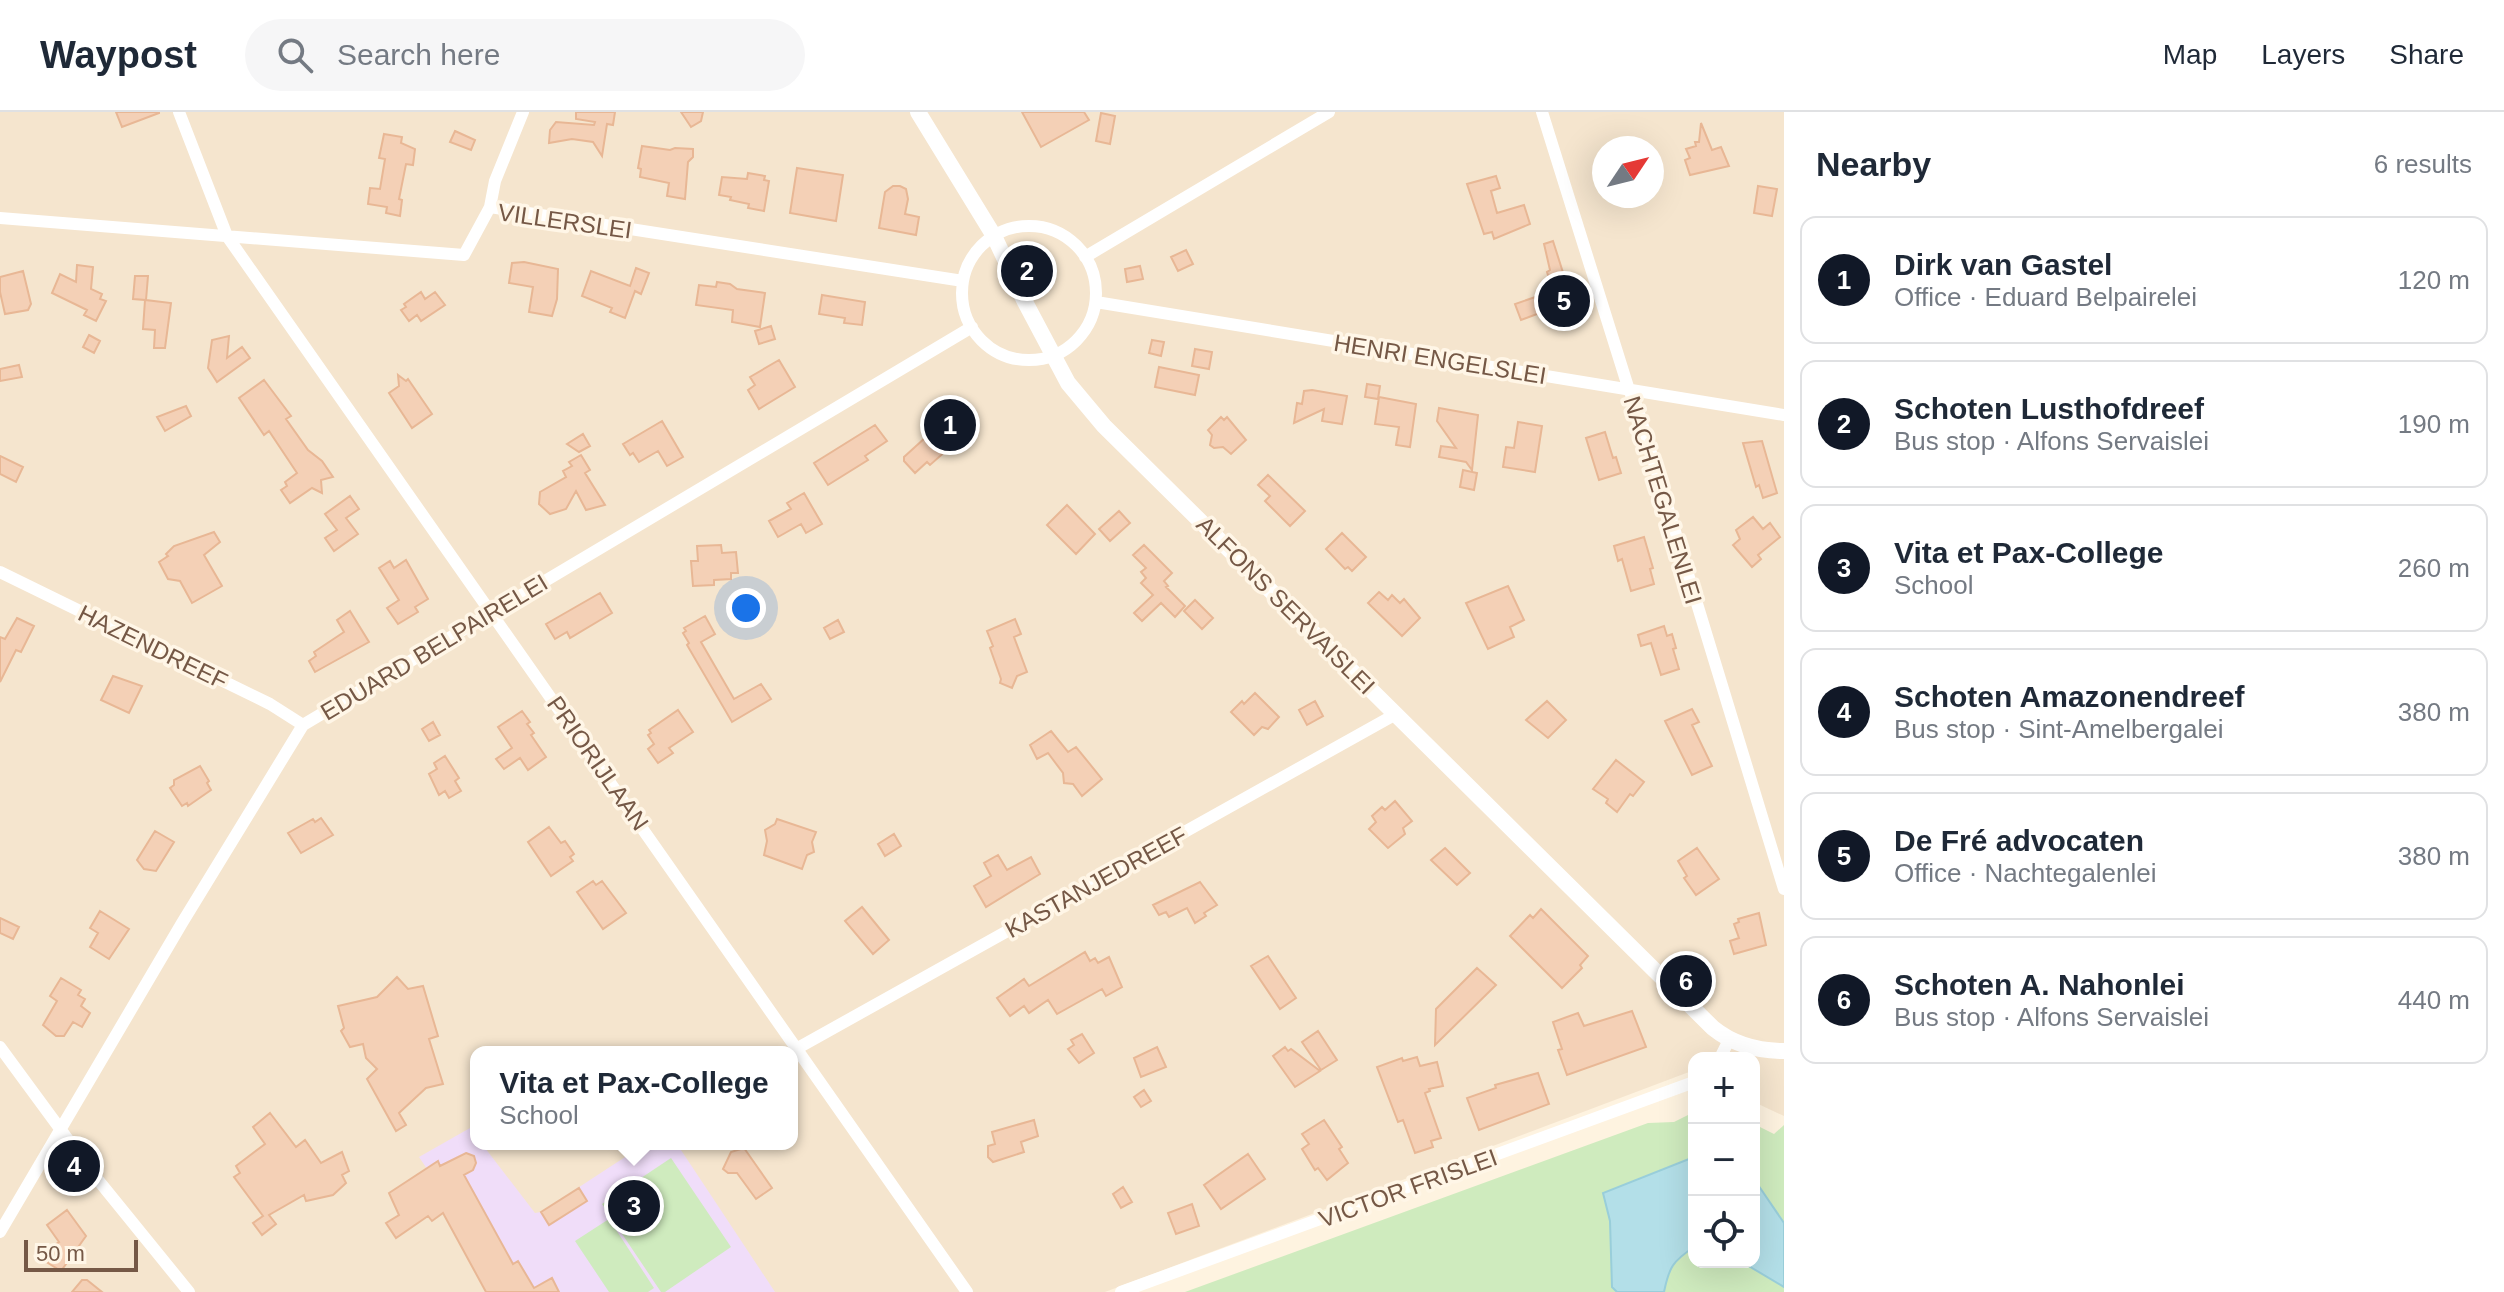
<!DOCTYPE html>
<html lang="en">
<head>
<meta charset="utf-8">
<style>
	body { margin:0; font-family:Helvetica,sans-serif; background:#f6f6f7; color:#1f2937 }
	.controls { position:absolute; right:24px; bottom:24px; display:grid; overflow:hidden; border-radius:16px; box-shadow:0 8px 32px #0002 }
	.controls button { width:72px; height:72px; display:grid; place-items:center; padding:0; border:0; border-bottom:2px solid #e0e1e3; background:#fff; color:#1f2937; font:40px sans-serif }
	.compass { position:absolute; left:1592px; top:24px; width:72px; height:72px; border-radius:50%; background:#fff; box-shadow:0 8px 32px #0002; rotate:55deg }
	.scale { position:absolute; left:24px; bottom:20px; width:114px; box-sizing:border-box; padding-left:8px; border:4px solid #755846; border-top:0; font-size:22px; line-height:28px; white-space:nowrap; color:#755846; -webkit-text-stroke:6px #fff6e7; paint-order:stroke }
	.you { position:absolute; left:746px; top:496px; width:28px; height:28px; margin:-20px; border:6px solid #fff; border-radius:50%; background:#1a73e8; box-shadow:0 0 0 12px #1a73e833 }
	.badge { display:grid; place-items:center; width:52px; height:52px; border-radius:50%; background:#111827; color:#fff; font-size:26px; font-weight:700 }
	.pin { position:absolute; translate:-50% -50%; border:4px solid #fff; box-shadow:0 2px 8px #0006 }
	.popup { position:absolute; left:470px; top:934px; width:328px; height:104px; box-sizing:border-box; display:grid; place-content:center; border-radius:16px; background:#fff; filter:drop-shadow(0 2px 6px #0005); font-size:26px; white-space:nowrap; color:#747a83 }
	.popup b { font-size:30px; color:#1f2937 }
	.popup::after { content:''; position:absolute; left:50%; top:100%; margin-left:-16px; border:16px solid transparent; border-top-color:#fff }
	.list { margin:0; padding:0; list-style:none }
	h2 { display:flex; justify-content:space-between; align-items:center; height:104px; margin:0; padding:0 32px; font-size:34px }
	h2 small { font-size:26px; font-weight:400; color:#747a83 }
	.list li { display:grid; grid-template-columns:52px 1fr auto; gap:24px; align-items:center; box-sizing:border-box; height:128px; margin:0 16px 16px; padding:0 16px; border:2px solid #e0e1e3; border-radius:16px }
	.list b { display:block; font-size:30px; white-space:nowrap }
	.list p { margin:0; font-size:26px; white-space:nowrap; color:#747a83 }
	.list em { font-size:26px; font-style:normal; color:#747a83 }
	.icon { flex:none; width:44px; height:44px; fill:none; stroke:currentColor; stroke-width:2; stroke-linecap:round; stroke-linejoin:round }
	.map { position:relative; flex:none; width:1784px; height:1180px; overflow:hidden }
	header { display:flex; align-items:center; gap:48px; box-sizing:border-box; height:112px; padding:0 40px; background:#fff; border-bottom:2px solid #e0e1e3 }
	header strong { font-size:38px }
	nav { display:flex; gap:44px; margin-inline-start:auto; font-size:28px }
	.search { width:560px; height:72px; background:#f6f6f7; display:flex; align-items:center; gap:20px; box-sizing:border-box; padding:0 28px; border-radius:44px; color:#747a83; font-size:30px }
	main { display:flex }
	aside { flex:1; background:#fff }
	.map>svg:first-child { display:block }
</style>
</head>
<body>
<header>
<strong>Waypost</strong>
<div class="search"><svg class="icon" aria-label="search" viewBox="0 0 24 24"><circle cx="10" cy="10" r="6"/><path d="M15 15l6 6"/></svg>Search here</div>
<nav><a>Map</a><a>Layers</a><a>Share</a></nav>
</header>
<main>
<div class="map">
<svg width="1784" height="1180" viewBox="0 0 1784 1180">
	<rect width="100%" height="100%" fill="#fef3e0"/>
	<path fill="#f5e5ce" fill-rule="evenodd" d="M0,0H1784V1004L1754,990V946H1694V962L1689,960L1105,1180H0ZM1604,36H1652V84H1604ZM476,940H792V1032H476Z"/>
	<path fill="#f0ddf9" d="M470,1016L476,1024V1032H482L535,1101L541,1100L645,1032H677L775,1180H486L453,1119L464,1112L419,1045Z"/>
	<path fill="#cfebbe" d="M1694,1000V1045L1603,1082L1610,1109L1612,1175L1617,1180H1185L1648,1011L1674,1010Z
		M1754,1012L1774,1022L1784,1013V1111L1754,1067Z
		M671,1046L731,1135L665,1180H661L602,1092Z
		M609,1107L654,1176L648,1180H609L575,1129Z
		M1694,1135V1150H1742L1784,1175V1180H1664C1669,1155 1673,1149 1694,1135Z"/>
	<path fill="#b3dfe8" stroke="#99ceda" stroke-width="2" d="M1694,1045V1135C1673,1149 1669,1155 1664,1180H1617L1612,1175L1610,1109L1603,1081Z
		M1754,1067L1784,1111V1175L1742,1150H1754Z"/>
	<path fill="#f4d0b6" stroke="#e8b795" stroke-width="2" d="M116,0H159V1L122,15Z
		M576,0H615L613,13L607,12L602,44L593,30L572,27L549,31L550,18L556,10L594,13L595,10L576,7Z
		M681,0H703L701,9L691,15Z
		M1022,0H1084L1089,8L1041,35Z
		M1101,1L1115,4L1110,32L1096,29Z
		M1701,11L1712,38L1721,35L1729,54L1690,63L1685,48L1690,46L1686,37L1696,34L1695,30H1699Z
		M455,19L475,28L471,38L450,30Z
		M384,22L402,25L401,31L415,37L413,53L406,52L399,87L402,88L400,104L386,101L387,95L368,92L370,76L380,77L385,47L379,46Z
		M642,34L670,38L675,36L693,37V45L688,50L685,87L667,84L669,71L640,65L641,57L638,56Z
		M797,56L843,63L836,109L790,101Z
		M748,61L765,64L764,68L769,69L764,99L748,96L749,92L730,88L731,85L719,83L722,65L747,67Z
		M1496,64L1500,76L1491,79L1497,101L1524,93L1530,112L1494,127L1492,120L1484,122L1467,72Z
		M893,74H900L906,77L908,87L905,102L919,105L916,123L879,116L885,80Z
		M1758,74L1777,77L1772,104L1754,101Z
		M1553,129L1572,189L1521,208L1515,192L1553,179L1547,160L1550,158L1544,132Z
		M1186,138L1193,152L1178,159L1171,145Z
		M524,150L558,157L557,187L552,204L529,200L533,175L509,171L512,151Z
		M77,153L93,155L91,177L102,182L100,187L106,189L96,209L84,203L87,198L52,181L60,162L76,170Z
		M1140,154L1143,167L1127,170L1125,157Z
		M636,156L649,161L641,182L635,179L625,206L610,200L612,196L582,184L591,159L630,174Z
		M23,159L31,192L28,198L5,202L0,180V165Z
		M135,164H148L146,188L171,191L165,236H154L155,218L143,217L145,188L133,187Z
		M717,170L730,172L737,177L765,181L760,215L732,210L733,198L696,193L699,173L716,175Z
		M421,180L425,187L435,180L445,193L421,209L417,203L409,209L401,198L406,195L404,192Z
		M822,183L865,190L862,213L844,211L845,206L819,202Z
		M771,214L775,227L759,232L755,219Z
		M89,223L100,229L94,241L83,235Z
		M229,224L227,246L242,235L250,246L217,270L208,256L212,228Z
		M1152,228L1164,230L1161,244L1149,241Z
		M1195,237L1212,240L1209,257L1192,254Z
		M779,248L795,275L759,297L748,278L755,273L750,265Z
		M19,253L22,265L0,269V257Z
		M1159,255L1199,263L1195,283L1155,275Z
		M398,263L406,269L408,267L432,302L412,316L389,281L399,274Z
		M264,268L291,304L286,307L308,338L322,349L333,365L321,368L322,381L312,376L290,391L281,378L287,374L285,370L297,361L269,319L264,323L239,286Z
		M1367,272L1380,274L1378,287L1365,285Z
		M1312,278L1347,284L1342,312L1322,309L1324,297L1294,311L1297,291L1302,292L1304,279Z
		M1379,285L1416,292L1410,335L1396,333L1399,315L1375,312Z
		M186,294L191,304L165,319L157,305Z
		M1439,296L1478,303L1472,358L1466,350L1439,345L1441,334L1456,336L1437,309Z
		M1221,305L1224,308L1227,305L1246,328L1231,342L1223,335L1214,336L1210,333L1212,323L1208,318Z
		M947,306L963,324L930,353L927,350L915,361L904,349V345Z
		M662,309L683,345L667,354L658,339L639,350L633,341L630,343L623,332Z
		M1518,310L1542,314L1535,360L1503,355L1506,335L1514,336Z
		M875,313L887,329L865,344L868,348L828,373L814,351Z
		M1605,320L1613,346L1616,345L1621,361L1599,368L1586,326Z
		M583,322L590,334L579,340L567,332Z
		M1762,329L1777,381L1763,386L1759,373L1756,375L1743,331Z
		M581,343L590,358L585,361L605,393L586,398L576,379L566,397L550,402L539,392L540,380L566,365L563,359L572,354L569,350Z
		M0,344L23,355L16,370L0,362Z
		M1463,358L1477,361L1474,378L1460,375Z
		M1268,363L1305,399L1290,414L1265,389L1270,384L1258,373Z
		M804,381L822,412L806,421L801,412L778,425L769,409L791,397L787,391Z
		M350,384L359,397L346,406L358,422L334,439L325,426L337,418L325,402Z
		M1067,393L1095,422L1076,442L1047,413Z
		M1119,399L1130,411L1110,429L1099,417Z
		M1753,405L1763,417L1770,411L1780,425L1758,443L1761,447L1752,455L1733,433L1740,427L1736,418Z
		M214,420L220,430L204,443L222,474L192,491L180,469L168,467L159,450L168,444L166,442L174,434Z
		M1342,421L1366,445L1352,459L1348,455L1345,457L1326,437Z
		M1644,425L1653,456L1650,457L1654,472L1631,479L1622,447L1618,449L1614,434Z
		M721,433L722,441L736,440L738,461H731V467L714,468V473L693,474L691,449H698L697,434Z
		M1144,433L1172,461L1164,469L1168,474L1166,475L1185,494L1175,505L1161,491L1142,509L1134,501L1153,483L1141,471L1146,466L1141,460L1146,456L1133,443Z
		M406,448L428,487L415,495L418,500L398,512L387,496L399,488L379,456L390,449L394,456Z
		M1508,474L1524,508L1510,515L1514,525L1488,537L1466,491Z
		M1379,480L1388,488L1392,483L1400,491L1404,487L1420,506L1402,524L1368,491Z
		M600,481L612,501L570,526L567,520L555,527L546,512Z
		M1195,488L1213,506L1202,517L1184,499Z
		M350,499L369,530L315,560L309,549L316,544L314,540L344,520L337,508Z
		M705,504L715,522L701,530L734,587L761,572L771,587L732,610L687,533L689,531L683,521L686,519L684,516Z
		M17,506L34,514L21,540L16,538L0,570V525L5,527Z
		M1015,507L1021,522L1014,525L1027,560L1017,564L1012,576L1000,571L1001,567L990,536L993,534L987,519Z
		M838,508L844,520L830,527L824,516Z
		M1664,514L1667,524L1672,522L1676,536L1673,537L1679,557L1661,563L1651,531L1641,534L1638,523Z
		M113,564L142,574L129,601L101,588Z
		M1255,581L1279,605L1268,617L1262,615L1254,623L1231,600L1242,589L1244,592Z
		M1315,589L1323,604L1307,613L1299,598Z
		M1547,589L1566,608L1548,626L1526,608Z
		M1692,597L1699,610L1692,613L1712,654L1692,663L1665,609Z
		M678,598L693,620L669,636L673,641L658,651L648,637L654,632L648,623L651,621L649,618Z
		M522,599L530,610L527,612L534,621L531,623L546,645L528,658L520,646L504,657L496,647L512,636L498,615Z
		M433,610L440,623L429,629L422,617Z
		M1051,619L1068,640L1076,635L1102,667L1082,684L1073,672L1064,671L1063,661L1048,641L1037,647L1030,633Z
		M445,644L459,666L455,669L461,679L449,686L445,679L439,683L429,662L437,657L434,651Z
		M1616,648L1644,670L1633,684L1630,682L1617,700L1606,691L1608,687L1593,677Z
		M200,654L209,669L207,671L211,678L188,694L187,691L182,694L170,676L174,673V668Z
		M1395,689L1412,709L1403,716L1405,722L1388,736L1369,717L1376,710L1372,704L1382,695L1385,698Z
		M321,706L333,723L301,741L288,721L313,707L315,710Z
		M777,707L816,720L812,730L814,740L807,743L802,757L764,743L767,729L765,718L775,712Z
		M549,715L561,731L565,729L574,742L570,745L573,749L551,764L528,730Z
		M155,719L174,730L156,759L144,757L137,748Z
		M894,722L901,734L885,744L878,732Z
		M1445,736L1470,761L1457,773L1431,748Z
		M1697,736L1719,767L1696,783L1684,766L1687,764L1678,749Z
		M998,743L1007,758L1031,745L1040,762L986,795L974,774L991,764L984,751Z
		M593,769L596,773L602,769L626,801L603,817L577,780Z
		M1200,770L1217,793L1204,801L1206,804L1195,811L1187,796L1169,805L1166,800L1159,803L1153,793Z
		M862,795L889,828L873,842L845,809Z
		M1541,797L1588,844L1580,853L1582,856L1562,876L1510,824L1530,803L1533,806Z
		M100,799L129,817L109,847L90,835L98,821L90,816Z
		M1759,801L1766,833L1734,842L1730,829L1739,826L1734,812L1739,810L1738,807Z
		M0,806L19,815L13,827L0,821Z
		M1085,840L1090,849L1095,846L1098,851L1109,845L1122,875L1106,884L1102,877L1057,902L1048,888L1029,901L1024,894L1010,904L997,886L1024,867L1029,874Z
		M1268,844L1296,886L1280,897L1251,854Z
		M1477,856L1496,873L1435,933L1436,897Z
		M397,865L408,877L423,874L438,924L429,927L443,972L426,976L399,1001L406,1013L396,1019L367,967L377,957L366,946L363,932L350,935L341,919L344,916L338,894L377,885Z
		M61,866L81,878L78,883L85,887L81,894L90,901L82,915L73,910L64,924H56L43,913L57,889L50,884Z
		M1632,899L1646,935L1567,963L1558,938L1562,937L1553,910L1578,901L1584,914Z
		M1318,919L1337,948L1321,958L1302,930Z
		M1082,922L1094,941L1079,951L1068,937L1074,933L1071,928Z
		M1157,935L1166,955L1141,965L1134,946Z
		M1285,935L1288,939L1291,937L1320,959L1295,975L1273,944Z
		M1417,945L1420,954L1437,950L1443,974L1429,977L1430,979L1425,981L1441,1026L1431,1029L1433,1035L1415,1041L1403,1008L1398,1010L1377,955L1402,946L1403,949Z
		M1538,961L1549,992L1479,1018L1467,986L1496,976L1495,973Z
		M1144,978L1151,989L1141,995L1134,985Z
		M270,1001L296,1035L305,1028L321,1051L342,1040L349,1059L342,1063L346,1071L333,1083L306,1089L304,1083L269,1103L276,1112L262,1123L253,1111L263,1104L234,1065L240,1061L236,1054L265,1032L253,1015Z
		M1034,1008L1038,1024L1021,1030L1024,1040L993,1050L988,1045V1034L995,1032L992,1020Z
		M1324,1008L1342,1035L1339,1037L1348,1051L1327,1068L1318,1056L1315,1058L1302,1037L1309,1032L1302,1022Z
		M744,1036L772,1076L756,1087L737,1061H728L723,1057L731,1040Z
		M466,1041L474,1044L476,1051L473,1058L464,1063L513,1152L518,1149L534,1176L552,1166L559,1180H486L443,1101L432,1109L428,1104L396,1126L386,1111L399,1103L389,1081L438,1049L440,1054Z
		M1248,1042L1265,1067L1221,1097L1204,1073Z
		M1123,1075L1132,1090L1121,1096L1113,1082Z
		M579,1076L587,1089L549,1113L541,1100Z
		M1192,1092L1199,1114L1176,1122L1168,1101Z
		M67,1098L86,1124L61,1159L48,1151L51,1147L45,1140L59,1130L47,1113Z
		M82,1168H87L102,1180H72Z"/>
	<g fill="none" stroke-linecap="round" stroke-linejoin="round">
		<path stroke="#fff" stroke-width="12" d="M179,0L227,124L967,1180
			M1542,0L1629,278L1638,298L1784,777
			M490,95L495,69L523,0
			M0,106L464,143L490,95L963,169
			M962 181a67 67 0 1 1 134 0a67 67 0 1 1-134 0Z
			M1085,145L1329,0
			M1096,190L1784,303
			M0,460L270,592L303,613
			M0,935L94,1063L189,1180
			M796,937L1396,602
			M1720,946L1729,928
			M0,1120L182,811L303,613L972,215
			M1121,1180L1694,970"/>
		<path stroke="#fff" stroke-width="16" d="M918,0L994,124L1025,190L1068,271L1104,314L1713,916C1734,933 1757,939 1784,939"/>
	</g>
	<g text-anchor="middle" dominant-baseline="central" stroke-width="7" stroke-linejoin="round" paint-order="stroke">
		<g font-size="24" fill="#755846" stroke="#fff6e7">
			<text transform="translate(565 109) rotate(8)">VILLERSLEI</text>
			<text transform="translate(1440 247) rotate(9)">HENRI ENGELSLEI</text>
			<text transform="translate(1663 388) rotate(73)">NACHTEGALENLEI</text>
			<text transform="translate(1286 493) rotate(45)">ALFONS SERVAISLEI</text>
			<text transform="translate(153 535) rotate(26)">HAZENDREEF</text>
			<text transform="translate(434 535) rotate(-31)">EDUARD BELPAIRELEI</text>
			<text transform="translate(598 651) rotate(55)">PRIORIJLAAN</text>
			<text transform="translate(1096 770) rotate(-29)">KASTANJEDREEF</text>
			<text transform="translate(1408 1076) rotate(-20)">VICTOR FRISLEI</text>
		</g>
	</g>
</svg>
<div class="controls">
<button>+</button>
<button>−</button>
<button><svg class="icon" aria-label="locate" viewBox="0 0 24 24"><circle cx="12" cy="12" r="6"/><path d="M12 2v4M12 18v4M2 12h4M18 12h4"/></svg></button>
</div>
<svg class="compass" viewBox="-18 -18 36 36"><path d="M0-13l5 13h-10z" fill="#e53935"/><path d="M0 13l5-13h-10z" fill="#747a83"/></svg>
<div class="scale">50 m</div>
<div class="you"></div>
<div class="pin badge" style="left:950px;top:313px">1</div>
<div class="pin badge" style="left:1027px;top:159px">2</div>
<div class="pin badge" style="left:634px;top:1094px">3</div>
<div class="popup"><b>Vita et Pax-College</b>School</div>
<div class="pin badge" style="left:74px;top:1054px">4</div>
<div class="pin badge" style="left:1564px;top:189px">5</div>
<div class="pin badge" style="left:1686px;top:869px">6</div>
</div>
<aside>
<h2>Nearby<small>6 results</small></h2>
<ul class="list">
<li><span class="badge">1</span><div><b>Dirk van Gastel</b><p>Office · Eduard Belpairelei</p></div><em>120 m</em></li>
<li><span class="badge">2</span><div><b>Schoten Lusthofdreef</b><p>Bus stop · Alfons Servaislei</p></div><em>190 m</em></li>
<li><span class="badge">3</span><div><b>Vita et Pax-College</b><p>School</p></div><em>260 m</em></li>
<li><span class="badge">4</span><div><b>Schoten Amazonendreef</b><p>Bus stop · Sint-Amelbergalei</p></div><em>380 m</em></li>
<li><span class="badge">5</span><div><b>De Fré advocaten</b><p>Office · Nachtegalenlei</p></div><em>380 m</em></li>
<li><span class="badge">6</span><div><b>Schoten A. Nahonlei</b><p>Bus stop · Alfons Servaislei</p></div><em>440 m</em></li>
</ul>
</aside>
</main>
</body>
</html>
